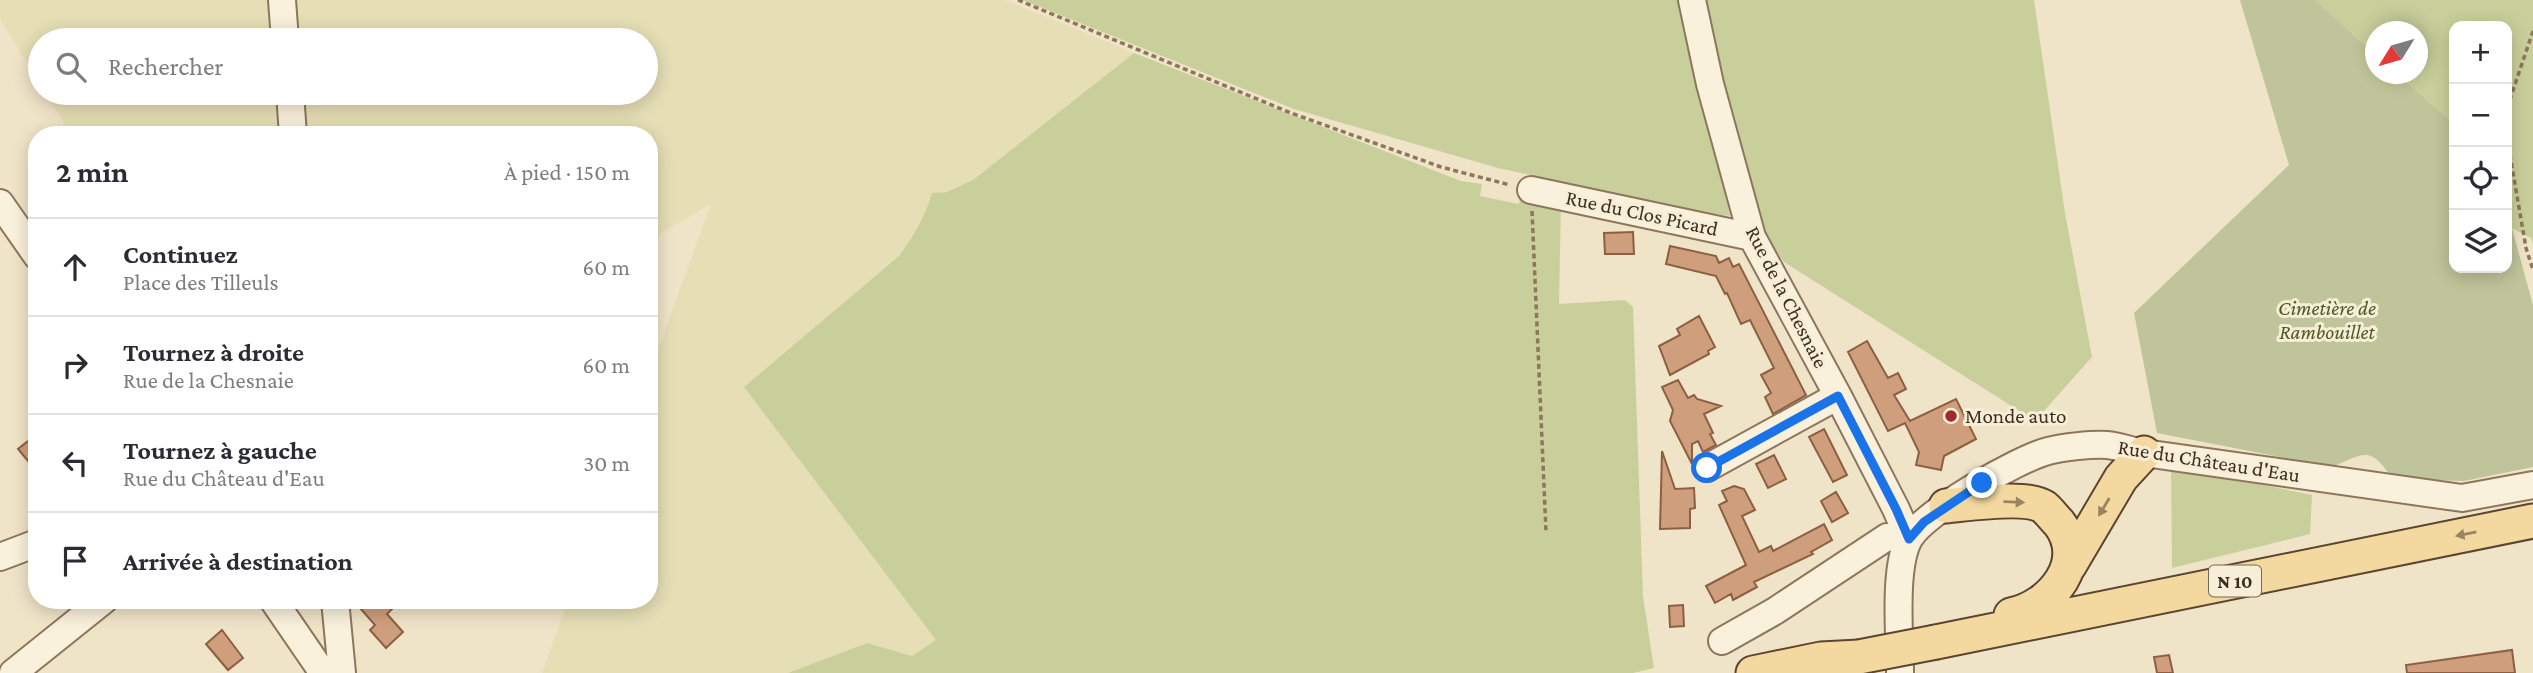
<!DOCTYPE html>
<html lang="fr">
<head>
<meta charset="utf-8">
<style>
	body { margin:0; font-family:"Crimson Pro",serif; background:#f7f7f7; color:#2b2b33 }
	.controls { position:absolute; right:21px; top:21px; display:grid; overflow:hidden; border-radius:14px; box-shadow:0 4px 18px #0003 }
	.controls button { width:63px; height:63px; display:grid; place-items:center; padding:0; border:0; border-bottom:2px solid #e1e1e2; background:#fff; color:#2b2b33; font:35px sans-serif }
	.compass { position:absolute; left:2365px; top:21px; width:63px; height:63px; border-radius:50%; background:#fff; box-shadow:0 4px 18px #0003; rotate:233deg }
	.stop { position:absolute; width:21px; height:21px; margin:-16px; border:5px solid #1a73e8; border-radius:50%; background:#fff }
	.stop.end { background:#1a73e8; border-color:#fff; box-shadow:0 2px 7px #0008 }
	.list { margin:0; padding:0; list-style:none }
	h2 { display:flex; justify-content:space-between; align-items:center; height:91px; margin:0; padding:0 28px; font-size:30px }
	h2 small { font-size:23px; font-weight:400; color:#7c7c81 }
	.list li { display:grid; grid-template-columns:46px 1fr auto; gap:21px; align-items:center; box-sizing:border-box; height:98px; padding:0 28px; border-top:2px solid #e1e1e2 }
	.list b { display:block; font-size:26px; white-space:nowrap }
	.list p { margin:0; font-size:23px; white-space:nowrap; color:#7c7c81 }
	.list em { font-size:23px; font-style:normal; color:#7c7c81 }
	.icon { flex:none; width:38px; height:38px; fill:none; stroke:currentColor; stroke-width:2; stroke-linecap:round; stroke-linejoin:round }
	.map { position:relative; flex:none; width:2533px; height:673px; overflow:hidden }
	.search { position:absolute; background:#fff; box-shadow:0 4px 18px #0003; left:28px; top:28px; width:630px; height:77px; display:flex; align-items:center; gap:18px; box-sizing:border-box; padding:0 24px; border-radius:38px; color:#7c7c81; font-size:26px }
	.panel { position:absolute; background:#fff; box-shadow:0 4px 18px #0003; left:28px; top:126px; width:630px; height:483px; border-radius:28px }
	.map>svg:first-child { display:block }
</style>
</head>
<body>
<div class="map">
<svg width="2533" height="673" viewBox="0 0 2533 673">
	<rect width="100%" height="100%" fill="#f0e4c8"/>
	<path fill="#e6deb5" d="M0,0H275L278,40H40V84L0,19Z
		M295,0H1005L1134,53L973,180L947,192L932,193L927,211L917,230L899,256L744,387L937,641L912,656L867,643L788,673H542L568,600H649V375L711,204L649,240V135H306L303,93H646V40H299Z
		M45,93H283L287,135H71Z"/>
	<path fill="#c9cf9b" d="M1023,0H1686L1730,216L1703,212L1498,168L1294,109Z
		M1699,0H2034L2065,213L2092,357L2035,421L1784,262L1763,233Z
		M2315,0H2533V244L2531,238L2510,227L2507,210V26H2454V124L2397,74H2418V32H2376L2375,54Z
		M1134,53L1461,181L1482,184L1480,196L1519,204L1521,193L1561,199L1559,304L1625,300L1633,307L1643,596L1654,668L1633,673H788L867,643L912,656L936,640L744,387L899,256C914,235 925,217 932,193L947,192L973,180Z
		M2171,466L2312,495L2310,534L2172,568Z"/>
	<path fill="#bfc49a" d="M2240,0H2315L2375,54L2376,74H2397L2454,124V268H2507V210L2533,305V467L2464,481L2393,479C2370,446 2366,452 2332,467L2157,433L2134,313L2289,165Z"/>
	<path fill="#cf9f7d" stroke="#8d5f41" stroke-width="2" d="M1633,232L1634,254H1605L1604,233Z
		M1670,246L1716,256L1719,263L1729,258L1733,267L1739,264L1806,395L1773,414L1765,397L1771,393L1761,375L1774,368L1750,320L1741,324L1727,293L1725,294L1716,276L1666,264Z
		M1699,316L1715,347L1708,351L1709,354L1670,375L1659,346L1680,335L1677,329Z
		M1867,341L1888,378L1898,373L1906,389L1894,395L1910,421L1956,399L1976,439L1944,456L1941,470L1916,465L1919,452L1905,423L1888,431L1848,352Z
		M1678,380L1688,398L1694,395L1697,399L1721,406L1704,414L1713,433L1710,434L1716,445L1703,452L1698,441L1692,444V464L1670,421L1673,410L1662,387Z
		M1824,429L1847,475L1833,482L1809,437Z
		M37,434V472L18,449Z
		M1662,451L1675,489L1694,488L1695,508L1690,509V528L1660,529Z
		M1774,455L1786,479L1768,488L1756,464Z
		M1734,486L1744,489L1755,510L1742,516L1759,552L1771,546L1773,551L1824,524L1832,540L1811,552L1813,554L1754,582L1757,587L1733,600L1731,594L1715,603L1706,586L1746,565L1719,505L1727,501L1722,491Z
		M1836,492L1848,513L1832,522L1821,501Z
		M353,600H401L387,614L403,632L386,648L370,630L375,625Z
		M1683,605L1684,626L1670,627L1669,606Z
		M222,630L243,658L228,670L206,644Z
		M2512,650L2515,673H2407L2406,665Z
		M2169,655L2173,673H2157L2154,657Z"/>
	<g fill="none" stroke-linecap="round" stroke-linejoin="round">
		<defs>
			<path id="minor" d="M282,0L285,40
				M1692,0L1710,84L1752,237L1838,396L1896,509L1909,539
				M290,93L293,135
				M1531,190L1752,237
				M0,203L37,256
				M1707,468L1838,396
				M0,557L37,543
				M273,600L323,673
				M335,600L342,673
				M1722,641L1775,611L1887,537L1909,539
				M13,673L104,600
				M1900,673C1900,639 1893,568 1909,539C1924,512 2018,459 2048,451C2063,447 2092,444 2107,445C2119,446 2132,451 2144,453L2462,498L2533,485"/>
			<path id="major" d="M1946,506C1968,504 2026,495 2044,507C2049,511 2054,518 2059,523C2089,562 2051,607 2011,615
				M2069,566L2121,478L2144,453
				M1936,642L2533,521
				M1753,673L1821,659L1859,657"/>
		</defs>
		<use href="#minor" stroke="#8d765c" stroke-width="30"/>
		<use href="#major" stroke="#5b4430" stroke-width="37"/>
		<path stroke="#8d765c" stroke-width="3.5" stroke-dasharray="5 3.5" stroke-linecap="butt" d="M1018,0L1291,113L1441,167L1510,185
			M2507,108L2533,31
			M2507,138L2526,248L2533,270
			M1532,211L1546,532"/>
		<use href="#minor" stroke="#faf1dc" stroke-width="26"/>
		<use href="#major" stroke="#f3d9a0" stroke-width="33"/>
		<defs>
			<path id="major-bridge" d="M1859,657L1936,642"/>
		</defs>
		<use href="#major-bridge" stroke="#5b4430" stroke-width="37" stroke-linecap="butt"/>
		<use href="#major-bridge" stroke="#f3d9a0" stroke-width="33"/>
	</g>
	<defs><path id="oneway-solid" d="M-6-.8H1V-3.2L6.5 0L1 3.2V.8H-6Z" transform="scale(1.75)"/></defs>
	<g fill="#988460">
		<use href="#oneway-solid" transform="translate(2014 502) rotate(2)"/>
		<use href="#oneway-solid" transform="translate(2104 507) rotate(121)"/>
		<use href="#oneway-solid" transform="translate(2466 534) rotate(169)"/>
	</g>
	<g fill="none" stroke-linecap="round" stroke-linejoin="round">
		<path stroke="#1a73e8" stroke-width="9" d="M1707,468L1838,396L1896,509L1909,539L1924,522L1982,483"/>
	</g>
	<circle fill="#9e2a2b" stroke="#f7eed8" stroke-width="2.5" cx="1951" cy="416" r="7"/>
	<g text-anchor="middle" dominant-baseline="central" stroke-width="6" stroke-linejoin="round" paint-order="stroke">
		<rect fill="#f7eed8" stroke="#756857" stroke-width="2" x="2209" y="565.5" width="52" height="31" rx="5"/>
		<g font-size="19" font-weight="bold" fill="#3d2e20">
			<text x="2235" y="581">N 10</text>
		</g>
		<g font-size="21" fill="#3d2e20" stroke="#f7eed8">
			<text transform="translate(1642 213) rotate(12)">Rue du Clos Picard</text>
			<text transform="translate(1787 297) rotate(63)">Rue de la Chesnaie</text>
			<text transform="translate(2209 461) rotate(9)">Rue du Château d'Eau</text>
		</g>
		<g font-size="21" font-style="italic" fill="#4d5a26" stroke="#f7eed8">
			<text x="2327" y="308">Cimetière de<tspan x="2327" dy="24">Rambouillet</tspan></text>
		</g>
		<g font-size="21" fill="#3d2e20" stroke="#f7eed8" text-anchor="start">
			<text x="1965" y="416">Monde auto</text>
		</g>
	</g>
</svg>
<div class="controls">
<button>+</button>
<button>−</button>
<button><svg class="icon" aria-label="locate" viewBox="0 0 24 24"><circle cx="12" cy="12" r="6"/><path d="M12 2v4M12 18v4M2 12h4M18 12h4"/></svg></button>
<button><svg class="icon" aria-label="layers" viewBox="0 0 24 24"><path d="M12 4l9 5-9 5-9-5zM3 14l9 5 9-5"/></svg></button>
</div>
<svg class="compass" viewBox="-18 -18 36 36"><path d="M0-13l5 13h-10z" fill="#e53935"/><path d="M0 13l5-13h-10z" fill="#7c7c81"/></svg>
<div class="stop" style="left:1707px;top:468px"></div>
<div class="stop end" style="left:1982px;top:483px"></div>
<div class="search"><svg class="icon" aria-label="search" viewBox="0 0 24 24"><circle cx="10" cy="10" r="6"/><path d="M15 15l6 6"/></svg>Rechercher</div>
<section class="panel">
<h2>2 min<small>À pied · 150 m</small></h2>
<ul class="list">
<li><svg class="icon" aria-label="ahead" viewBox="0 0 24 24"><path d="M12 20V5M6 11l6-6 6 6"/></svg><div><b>Continuez</b><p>Place des Tilleuls</p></div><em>60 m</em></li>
<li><svg class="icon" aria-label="right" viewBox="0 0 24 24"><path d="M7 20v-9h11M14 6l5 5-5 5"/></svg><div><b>Tournez à droite</b><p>Rue de la Chesnaie</p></div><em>60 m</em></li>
<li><svg class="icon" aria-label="left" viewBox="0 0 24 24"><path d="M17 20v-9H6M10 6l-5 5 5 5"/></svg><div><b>Tournez à gauche</b><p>Rue du Château d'Eau</p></div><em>30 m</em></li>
<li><svg class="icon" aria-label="arrive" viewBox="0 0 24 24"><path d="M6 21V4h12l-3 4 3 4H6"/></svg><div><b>Arrivée à destination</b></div></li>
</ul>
</section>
</div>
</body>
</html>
